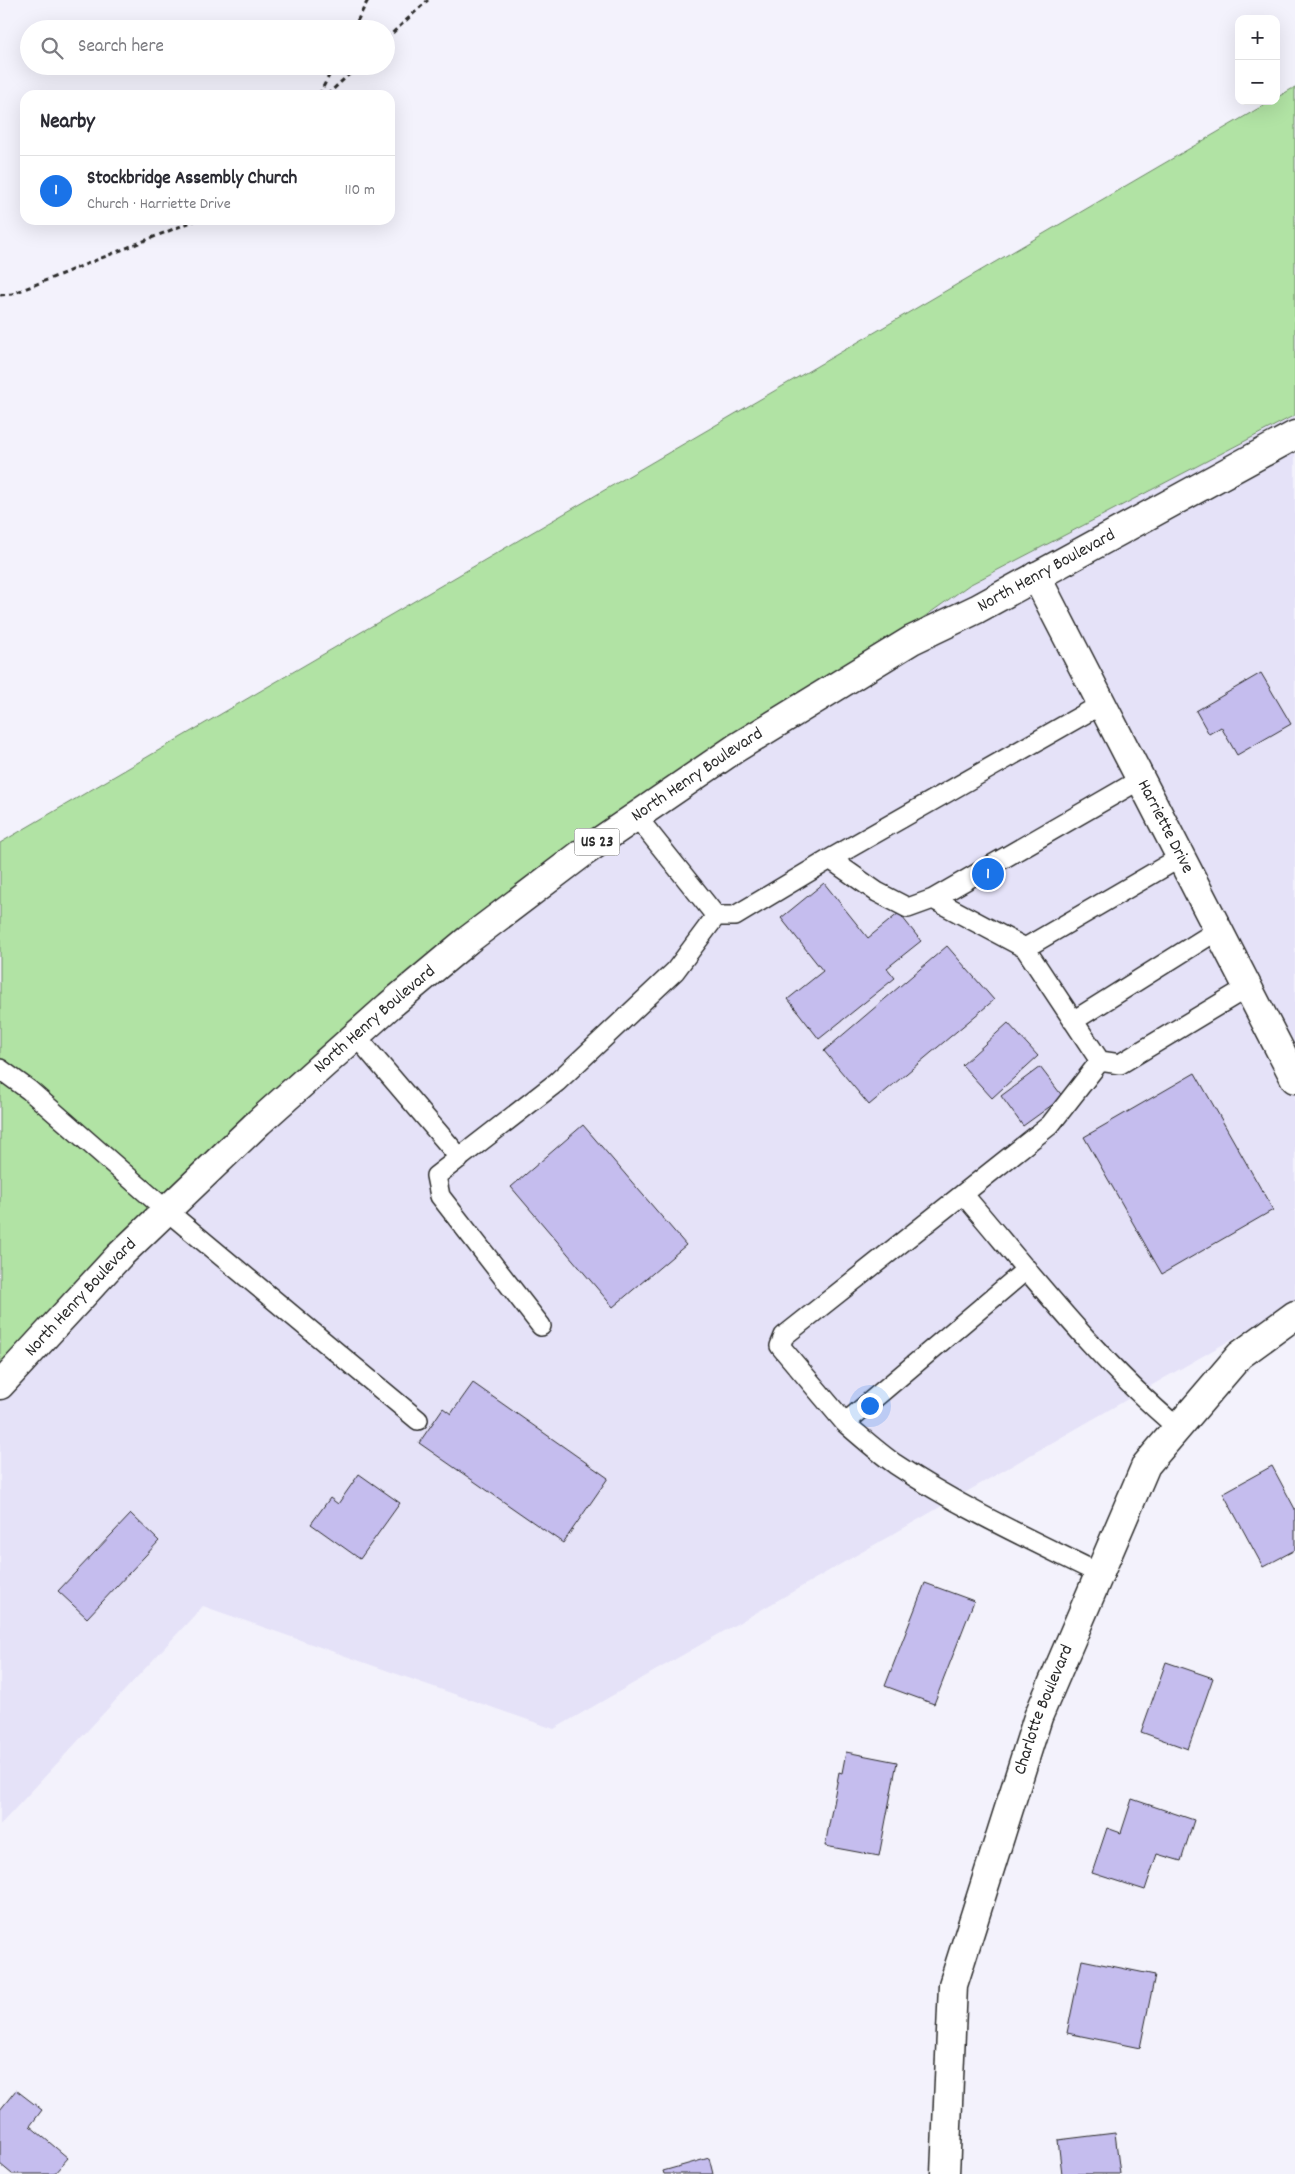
<!DOCTYPE html>
<html lang="en">
<head>
<meta charset="utf-8">
<style>
	body { margin:0; font-family:Dekko,sans-serif; background:#f7f7f7; color:#2b2b33 }
	.controls { position:absolute; right:15px; top:15px; display:grid; overflow:hidden; border-radius:10px; box-shadow:0 5px 20px #0002 }
	.controls button { width:45px; height:45px; display:grid; place-items:center; padding:0; border:0; border-bottom:1px solid #e1e1e2; background:#fff; color:#2b2b33; font:25px sans-serif }
	.you { position:absolute; left:869px; top:1405px; width:18px; height:18px; margin:-12px; border:4px solid #fff; border-radius:50%; background:#1a73e8; box-shadow:0 0 0 8px #1a73e833 }
	.badge { display:grid; place-items:center; width:32px; height:32px; border-radius:50%; background:#1a73e8; color:#fff; font-size:16px; font-weight:700 }
	.pin { position:absolute; translate:-50% -50%; border:2px solid #fff; box-shadow:0 1px 5px #0006 }
	.list { margin:0; padding:0; list-style:none }
	h2 { display:flex; justify-content:space-between; align-items:center; height:65px; margin:0; padding:0 20px; font-size:21px }
	h2 small { font-size:16px; font-weight:400; color:#7c7c81 }
	.list li { display:grid; grid-template-columns:32px 1fr auto; gap:15px; align-items:center; box-sizing:border-box; height:70px; padding:0 20px; border-top:1px solid #e1e1e2 }
	.list b { display:block; font-size:19px; white-space:nowrap }
	.list p { margin:0; font-size:16px; white-space:nowrap; color:#7c7c81 }
	.list em { font-size:16px; font-style:normal; color:#7c7c81 }
	.icon { flex:none; width:28px; height:28px; fill:none; stroke:currentColor; stroke-width:2; stroke-linecap:round; stroke-linejoin:round }
	.map { position:relative; flex:none; width:1295px; height:2174px; overflow:hidden }
	.search { position:absolute; background:#fff; box-shadow:0 5px 20px #0002; left:20px; top:20px; width:375px; height:55px; display:flex; align-items:center; gap:12px; box-sizing:border-box; padding:0 18px; border-radius:28px; color:#7c7c81; font-size:19px }
	.panel { position:absolute; background:#fff; box-shadow:0 5px 20px #0002; left:20px; top:90px; width:375px; height:135px; border-radius:15px }
	.map>svg:first-child { display:block }
</style>
</head>
<body>
<div class="map">
<svg width="1295" height="2174" viewBox="0 0 1295 2174">
	<rect width="100%" height="100%" fill="#f3f2fc"/>
	<filter id="ink" filterUnits="userSpaceOnUse"><feTurbulence type="fractalNoise" baseFrequency=".02" numOctaves="2"/><feDisplacementMap in="SourceGraphic" scale="10" xChannelSelector="R" yChannelSelector="G"/><feConvolveMatrix kernelMatrix="1 2 1 2 8 2 1 2 1" color-interpolation-filters="sRGB"/></filter>
	<g filter="url(#ink)">
		<path fill="#e5e2f8" d="M1295,415V1303L554,1729L203,1606L0,1825V1398L177,1183L622,832L969,585Z"/>
		<path fill="#b1e3a4" stroke="#6e8768" d="M1295,87V415L969,585L622,832L299,1076L0,1398V843L1271,101H1276V98Z"/>
		<path fill="#c5bdee" stroke="#2b2b2b" d="M1261,673L1291,724L1237,755L1221,727L1209,734L1196,711Z
			M824,883L868,938L899,913L921,941L887,968L895,978L819,1039L788,999L823,971L781,918Z
			M947,946L994,1000L869,1105L824,1051Z
			M1008,1023L1038,1056L992,1098L962,1065Z
			M1040,1067L1063,1097L1023,1126L1001,1096Z
			M1195,1073L1273,1210L1162,1274L1084,1137Z
			M583,1125L686,1245L613,1307L511,1187Z
			M473,1383L608,1478L563,1543L419,1443L443,1408L451,1414Z
			M1272,1466L1295,1509V1550L1263,1567L1223,1493Z
			M359,1474L400,1503L360,1559L311,1524L330,1498L338,1504Z
			M131,1514L159,1541L87,1618L58,1591Z
			M925,1583L974,1601L934,1704L885,1686Z
			M1166,1662L1213,1678L1188,1749L1141,1732Z
			M846,1752L897,1762L879,1856L825,1846L839,1772L842,1773Z
			M1132,1799L1194,1820L1181,1861L1157,1854L1145,1890L1092,1873L1107,1828L1121,1833Z
			M1082,1960L1155,1975L1140,2048L1067,2033Z
			M16,2090L42,2110L30,2126L68,2158L54,2174H12L0,2164V2110Z
			M1115,2133L1120,2174H1062L1058,2140Z
			M709,2158L713,2174H664L663,2171Z"/>
		<g fill="none" stroke-linecap="round" stroke-linejoin="round">
			<defs>
				<path id="service" d="M1102,704L830,859L877,892L908,908L933,899L1141,779
					M636,816L716,916H735L830,859
					M933,899L1025,948L1100,1061L1120,1064L1248,987
					M1025,948L1181,857
					M1073,1021L1218,930
					M356,1036L460,1158
					M0,1069L29,1090L166,1210L418,1420
					M963,1194C1031,1274 1097,1360 1178,1428
					M1027,1269L845,1423L780,1346L784,1336L1050,1125L1100,1061
					M541,1326L440,1196L436,1176L557,1082L675,971L716,916
					M845,1423C861,1437 878,1452 895,1464C959,1507 1031,1540 1100,1574"/>
				<g id="minor">
					<path id="s1" d="M1036,576L1295,1079"/>
					<path id="s2" d="M945,2174L953,1985L1038,1717L1146,1465L1240,1355L1295,1315"/>
				</g>
				<g id="trunk">
					<path id="s3" d="M0,1385L119,1256L259,1122L389,1006L468,940L584,852L736,748L912,640L977,609L1295,435"/>
				</g>
			</defs>
			<use href="#service" stroke="#2b2b2b" stroke-width="22"/>
			<use href="#minor" stroke="#2b2b2b" stroke-width="31"/>
			<use href="#trunk" stroke="#2b2b2b" stroke-width="31"/>
			<path stroke="#2b2b2b" stroke-width="3" stroke-dasharray="5 4" stroke-linecap="butt" d="M353,29L368,0
				M386,39L428,0
				M319,95L334,66
				M327,95L358,66
				M0,295L12,294L196,220"/>
			<use href="#service" stroke="#fff" stroke-width="19"/>
			<use href="#minor" stroke="#fff" stroke-width="28"/>
			<use href="#trunk" stroke="#fff" stroke-width="28"/>
		</g>
	</g>
	<g text-anchor="middle" dominant-baseline="central" stroke-width="4.5" stroke-linejoin="round" paint-order="stroke">
		<rect fill="#fff" stroke="#6b6b6b" stroke-width="1" x="574.5" y="828.5" width="45" height="27" rx="4"/>
		<g font-size="16" font-weight="bold" fill="#2b2b2b">
			<text x="597" y="842">US 23</text>
		</g>
		<g font-size="18" fill="#2b2b2b" stroke="#fff">
			<text stroke="none"><textPath href="#s3" startOffset="1334">North Henry Boulevard</textPath></text>
			<text stroke="none"><textPath href="#s3" startOffset="929">North Henry Boulevard</textPath></text>
			<text stroke="none"><textPath href="#s1" startOffset="282">Harriette Drive</textPath></text>
			<text stroke="none"><textPath href="#s3" startOffset="524">North Henry Boulevard</textPath></text>
			<text stroke="none"><textPath href="#s3" startOffset="119">North Henry Boulevard</textPath></text>
			<text stroke="none"><textPath href="#s2" startOffset="479">Charlotte Boulevard</textPath></text>
		</g>
	</g>
</svg>
<div class="controls">
<button>+</button>
<button>−</button>
</div>
<div class="you"></div>
<div class="pin badge" style="left:988px;top:874px">1</div>
<div class="search"><svg class="icon" aria-label="search" viewBox="0 0 24 24"><circle cx="10" cy="10" r="6"/><path d="M15 15l6 6"/></svg>Search here</div>
<section class="panel">
<h2>Nearby<small></small></h2>
<ul class="list">
<li><span class="badge">1</span><div><b>Stockbridge Assembly Church</b><p>Church · Harriette Drive</p></div><em>110 m</em></li>
</ul>
</section>
</div>
</body>
</html>
